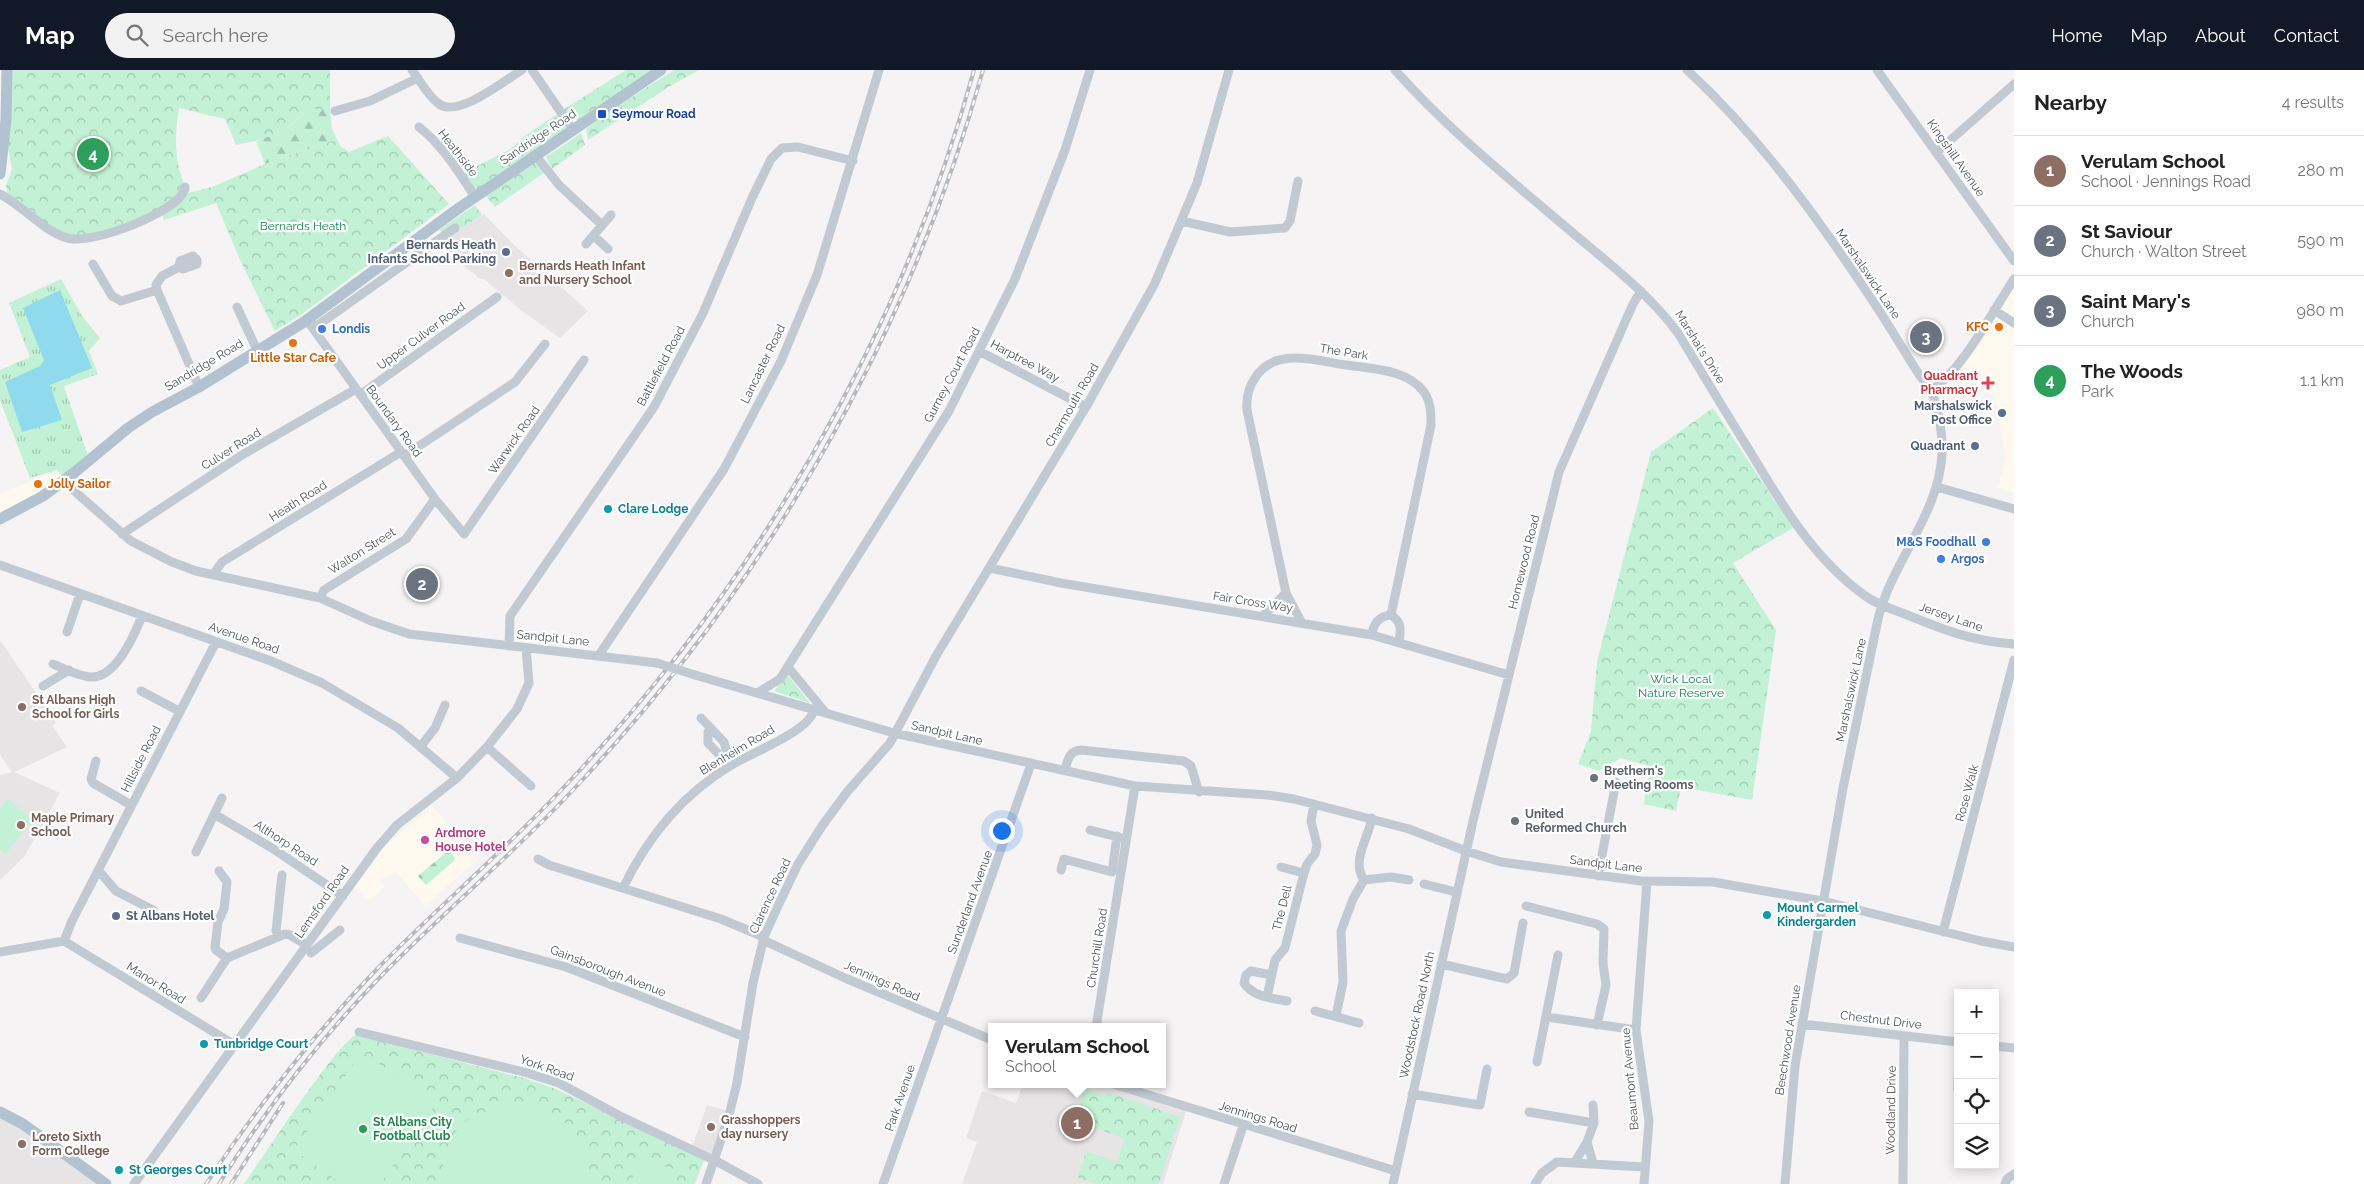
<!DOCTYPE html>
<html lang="en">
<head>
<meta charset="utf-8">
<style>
	body { margin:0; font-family:Raleway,sans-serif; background:#f2f2f2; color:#222 }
	.controls { position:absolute; right:15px; bottom:15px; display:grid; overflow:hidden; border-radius:0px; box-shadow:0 2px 12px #0003 }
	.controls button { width:45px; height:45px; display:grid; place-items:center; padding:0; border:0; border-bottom:1px solid #e0e0e0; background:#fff; color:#222; font:25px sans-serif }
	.you { position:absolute; left:1001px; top:760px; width:18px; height:18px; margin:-12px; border:4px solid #fff; border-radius:50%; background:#1a73e8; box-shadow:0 0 0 8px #1a73e833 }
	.badge { display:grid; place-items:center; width:32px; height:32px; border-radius:50%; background:#111827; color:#fff; font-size:16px; font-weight:700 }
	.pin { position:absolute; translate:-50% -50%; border:2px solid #fff; box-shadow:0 1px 5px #0006 }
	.popup { position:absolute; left:988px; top:953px; width:178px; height:65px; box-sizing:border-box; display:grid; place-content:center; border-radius:0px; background:#fff; filter:drop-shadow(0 1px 4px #0005); font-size:16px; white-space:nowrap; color:#767676 }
	.popup b { font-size:19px; color:#222 }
	.popup::after { content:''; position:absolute; left:50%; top:100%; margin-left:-10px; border:10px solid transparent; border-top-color:#fff }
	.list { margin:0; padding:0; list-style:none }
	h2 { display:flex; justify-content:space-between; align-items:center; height:65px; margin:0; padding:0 20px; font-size:21px }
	h2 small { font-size:16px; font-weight:400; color:#767676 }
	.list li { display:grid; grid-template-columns:32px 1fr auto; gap:15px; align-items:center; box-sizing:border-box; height:70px; padding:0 20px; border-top:1px solid #e0e0e0 }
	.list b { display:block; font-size:19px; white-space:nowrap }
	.list p { margin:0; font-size:16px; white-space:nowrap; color:#767676 }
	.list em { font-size:16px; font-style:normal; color:#767676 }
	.icon { flex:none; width:28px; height:28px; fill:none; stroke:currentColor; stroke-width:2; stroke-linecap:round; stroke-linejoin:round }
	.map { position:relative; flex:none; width:2014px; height:1114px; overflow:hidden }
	header { display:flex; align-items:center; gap:30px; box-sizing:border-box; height:70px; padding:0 25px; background:#111827; color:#fff }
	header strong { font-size:24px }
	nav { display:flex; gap:28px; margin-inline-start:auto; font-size:18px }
	.search { width:350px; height:45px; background:#f2f2f2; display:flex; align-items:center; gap:12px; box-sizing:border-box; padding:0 18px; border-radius:28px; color:#767676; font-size:19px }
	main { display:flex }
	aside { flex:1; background:#fff }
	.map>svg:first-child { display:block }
</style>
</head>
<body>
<header>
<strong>Map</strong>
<div class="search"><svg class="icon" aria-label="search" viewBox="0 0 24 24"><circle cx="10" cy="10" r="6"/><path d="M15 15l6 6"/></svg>Search here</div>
<nav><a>Home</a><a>Map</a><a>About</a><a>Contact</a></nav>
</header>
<main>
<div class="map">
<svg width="2014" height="1114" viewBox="0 0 2014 1114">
	<defs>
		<pattern id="grass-tufts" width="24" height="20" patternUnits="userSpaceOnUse" patternTransform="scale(1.25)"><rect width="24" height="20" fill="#c3f1d5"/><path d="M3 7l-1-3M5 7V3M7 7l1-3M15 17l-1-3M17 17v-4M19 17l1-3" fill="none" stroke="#a0c6b0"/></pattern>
		<pattern id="forest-firs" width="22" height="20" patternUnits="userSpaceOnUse" patternTransform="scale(1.25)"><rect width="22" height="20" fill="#c3f1d5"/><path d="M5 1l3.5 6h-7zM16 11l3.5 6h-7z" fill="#a0c6b0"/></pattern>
		<pattern id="park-crowns" width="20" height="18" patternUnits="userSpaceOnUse" patternTransform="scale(1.25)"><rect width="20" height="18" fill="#c3f1d5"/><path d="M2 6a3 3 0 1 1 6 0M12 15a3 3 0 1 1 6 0" fill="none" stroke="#a0c6b0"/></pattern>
	</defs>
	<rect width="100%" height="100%" fill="#f5f3f3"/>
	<path fill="#fdf9ef" d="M2014,218V423L1997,418L2006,388L1995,326L1960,302Z
		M56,402L62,408L0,446V423Z
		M432,736L477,790L425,836L396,802L379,810L384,816L378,824L370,830L364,827L354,817L383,778Z"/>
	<path fill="#e6e4e5" d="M484,144L512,173L588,241L560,268L522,241L485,210L480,209L438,174Z
		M0,570L56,653L52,656L67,677L14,702L60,723L24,787L0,810V705L12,702L0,685Z
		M1023,1014H1109L1187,1038L1163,1114H962L977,1072L966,1068L982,1021L1016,1033Z
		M707,1035L728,1041L713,1088L692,1077Z
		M0,1046L14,1052L98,1114H0Z"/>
	<path fill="url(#grass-tufts)" d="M61,209L82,246L100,268L89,281L98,304L64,316L88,386L63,407L57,400L30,408L0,330V300L30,287L9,233Z"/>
	<path fill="url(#forest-firs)" d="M308,39H330L332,59L337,69L265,94L256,71C278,64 292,57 308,39Z
		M449,780L455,788L454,791L426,815L418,806Z"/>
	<path fill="url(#park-crowns)" d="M11,0H330V39H308C286,63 267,69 236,75L225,49L179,38C174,68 174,95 188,123L212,117L265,94L337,69L340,76L349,82L388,66L449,134L302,244L275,261L240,190L216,133L164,150L161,140C131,154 87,178 55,161C38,152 23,138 8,127L6,116L12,99L8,78Z
		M626,0H652L609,31L578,50L561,41Z
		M674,0H699L670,16L588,70L586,59L604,45Z
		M559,43L570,58L473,124L461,104L509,80L526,65Z
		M581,63L585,75L552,99L546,87Z
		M534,87L545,102L495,137L482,121Z
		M475,135L482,145L459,160L455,155L443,163L439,160Z
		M1713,338L1793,458L1733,493L1776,560L1752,730L1681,717L1676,741L1644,734L1650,696L1620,688L1599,701L1578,694L1591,661L1597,592L1651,382Z
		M788,605L810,633L774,621Z
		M356,965L524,1008L556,1019L704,1090L695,1114H244C262,1089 336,974 356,965Z
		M1085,1019L1105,1026L1107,1022L1180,1047L1159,1114H1097L1078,1108L1086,1081L1117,1093L1125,1069L1079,1052L1076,1044Z"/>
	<path fill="#c3f1d5" d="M8,729L33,750L5,784L0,779V738Z
		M365,986L388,999L436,1033L380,1114H342L294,1080L354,994L355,989Z
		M525,1035C565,1041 593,1073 587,1114H442C442,1089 449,1060 472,1047C487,1039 509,1038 525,1035Z
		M637,1089L678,1100L674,1114H631Z"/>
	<path fill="#90daee" d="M60,220L92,298L50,315L62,350L22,362L5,312L40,296L44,290L23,238Z"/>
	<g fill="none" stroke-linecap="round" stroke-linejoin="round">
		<path stroke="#c1cad2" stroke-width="9" d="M412,0C420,11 428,26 439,34C458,48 504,11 522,0
			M532,0L573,60
			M1395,0C1448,60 1513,112 1574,164C1611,195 1649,224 1678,263C1702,303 1726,343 1751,383C1782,435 1814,489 1864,525C1876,534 1891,539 1905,544C1944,560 1971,571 2014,574
			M1687,0C1764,71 1825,158 1882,245C1894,264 1906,284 1918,303C1922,309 1928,315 1931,321C1939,339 1943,366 1942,384C1939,445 1892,491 1878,549L1843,718L1795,996L1785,1114
			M1877,0L2014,191
			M335,41L370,31L418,8
			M419,57C442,75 459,102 475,127
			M1937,82L2014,14
			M536,86L559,115L602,155
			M0,124C23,136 40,158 64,167C88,177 164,146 180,127C183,124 184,120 185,117V119
			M1182,151L1230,162L1285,158L1290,151L1298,111
			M594,166L608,179
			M586,174L611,145
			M93,194L112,226L121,231L157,220
			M179,197L183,199L197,194V190L193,186L180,191L179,197L162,206L156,215L157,220L199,317
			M237,237L257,280
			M1994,240L2014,253
			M307,250L435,429L464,464L584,290
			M310,255H318L455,158
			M979,281L1086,337
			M1931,320C1962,301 1993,241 2014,209
			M360,325L497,227
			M404,386L515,312L545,274
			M63,411L131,471L172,492L196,501L320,528L371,551L409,564L657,593
			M1937,417L2014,439
			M122,464L242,385L356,319
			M0,495L271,591L322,613L398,658L457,708
			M990,498L1061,513L1372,565L1509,605
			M213,505L222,492L401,382
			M1286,523L1302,553
			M320,528L324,520L406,469L435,429
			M1263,546L1286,523L1247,340C1246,328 1248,318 1255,308C1275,276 1317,291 1346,295C1372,299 1407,299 1424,322C1431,332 1431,343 1431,355L1391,545C1402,552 1401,560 1399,572
			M67,562L80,524
			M1372,565C1373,553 1380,546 1391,545
			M509,576L510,546L654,337L703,243L752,128L771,89L782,78L798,77L853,91
			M599,585L724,399L781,291L817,205L879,0
			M53,594C64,599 78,606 90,607C115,609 134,566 142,546
			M788,597L825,642
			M695,605L894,663L1135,716L1268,725L1294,729L1409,759L1466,781L1501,792L1641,811L1713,812L1753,819L1823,831L1981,871L2014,877
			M43,616L69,600
			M141,621L179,641
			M757,623L780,609L949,341L1015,209L1065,80L1090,0
			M701,648L724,672L730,696
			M711,658L708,662V673L729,695
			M421,676L435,658L445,635
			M487,677L531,716
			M96,691L91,709L93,713L131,735
			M1065,700C1068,689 1069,681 1081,680L1184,691L1191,696L1199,722
			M214,744L272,778L343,826
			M1090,760L1122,768
			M196,782L222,728
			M538,789L549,795L721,849L764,867
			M1281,797L1304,803
			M1061,800L1064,789L1112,802L1117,766
			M99,801L116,821L153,840
			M219,801L227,812L224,839L218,852L215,877L216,880L227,888
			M1598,806L1616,712
			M1364,810C1351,791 1368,769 1372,748
			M1424,814L1456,822
			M623,818C647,768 682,725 730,696C750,683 809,662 814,640
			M1526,836L1597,854L1604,859L1603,893L1606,915L1597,955
			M1943,862L2014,590
			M278,865L276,861L282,805
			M460,868L566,897L745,967
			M763,870L845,908L992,970
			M64,871L72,851L216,572
			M0,882L64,871L235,975
			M311,883L340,860
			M1441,894L1507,909L1514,903L1523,853
			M1272,905L1251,901L1246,905L1244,913C1253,927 1272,928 1287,931
			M1267,927L1275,890L1285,878L1304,803L1307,794L1315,784L1317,775L1311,751L1314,734
			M201,928L227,888L285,864L290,865L307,875
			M1315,941L1359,953
			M1336,946L1343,912L1341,861L1353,829L1364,810L1391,807L1409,810
			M1547,947L1636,960
			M1802,954L1958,972
			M1096,957L1135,716
			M359,962L524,1002L559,1013L620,1046L718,1092L758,1114
			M1995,976L2014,978
			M1537,992L1558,885
			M1958,1008V1021
			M1113,1014L1396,1101
			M1412,1024L1480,1035L1487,999
			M1529,1042L1594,1053
			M1575,1092L1587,1072
			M1593,1093L1587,1072L1594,1053L1593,1035
			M134,1114L377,778L397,755L457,708L487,677L517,639L529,613L526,578
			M706,1114L728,1049L737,1013L753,913L764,867L778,836L798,794L822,756L847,722L890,673L936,586L1086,337L1155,213L1197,113L1229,0
			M883,1114L1031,694
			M1224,1114L1243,1056
			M1393,1114L1473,751L1559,402L1633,234L1641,221
			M1535,1114L1542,1103L1557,1092L1644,1097
			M1644,1114L1649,1051L1636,960L1647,811
			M1903,1114L1904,966
			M2005,1114L2007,1109L2014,1104"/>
		<path stroke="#b3c2d1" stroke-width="11" d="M0,104L6,50L7,0
			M0,449L43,426L75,402L128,358L152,342L199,317L304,252L459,138L661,0
			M0,1042L23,1054L106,1114"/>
		<defs>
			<path id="rail" d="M206,1114C257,1037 313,965 377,899C438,837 505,780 565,716C754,517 901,266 974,0
				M219,1114C266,1038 322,967 384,903C445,841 512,785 572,721C763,519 908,269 983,0
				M231,1114L283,1033"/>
		</defs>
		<use href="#rail" stroke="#b5b8bd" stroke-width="4"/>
		<use href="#rail" stroke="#fff" stroke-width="2" stroke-dasharray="5.5" stroke-linecap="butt"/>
		<path stroke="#c1cad2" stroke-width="9" d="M657,593L695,605"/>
	</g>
	<rect fill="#1a4fb4" stroke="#fff" stroke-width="2" x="597" y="39" width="10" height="10" rx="2.5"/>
	<g fill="#5c6f8a" stroke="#fff" stroke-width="2">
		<circle cx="506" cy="182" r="5"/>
		<circle cx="2002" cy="343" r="5"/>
		<circle cx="1975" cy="376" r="5"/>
		<circle cx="116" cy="846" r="5"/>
	</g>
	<g fill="#8d6e63" stroke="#fff" stroke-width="2">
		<circle cx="509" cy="203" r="5"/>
		<circle cx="22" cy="637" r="5"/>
		<circle cx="21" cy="755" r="5"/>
		<circle cx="711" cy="1057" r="5"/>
		<circle cx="22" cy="1074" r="5"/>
	</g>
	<g fill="#e8710a" stroke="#fff" stroke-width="2">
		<circle cx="1999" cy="257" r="5"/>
		<circle cx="293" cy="273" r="5"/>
		<circle cx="38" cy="414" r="5"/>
	</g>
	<g fill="#3f7fe0" stroke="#fff" stroke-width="2">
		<circle cx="322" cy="259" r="5"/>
		<circle cx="1986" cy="472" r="5"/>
		<circle cx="1941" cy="489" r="5"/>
	</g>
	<path fill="#e0444e" stroke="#fff" stroke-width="2" d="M1985.5 305.5h5v5h5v5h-5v5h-5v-5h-5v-5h5z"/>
	<g fill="#0f9aa8" stroke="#fff" stroke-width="2">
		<circle cx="608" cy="439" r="5"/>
		<circle cx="1767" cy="845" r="5"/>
		<circle cx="204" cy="974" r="5"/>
		<circle cx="119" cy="1100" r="5"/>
	</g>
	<g fill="#6b7280" stroke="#fff" stroke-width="2">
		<circle cx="1594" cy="708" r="5"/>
		<circle cx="1515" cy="751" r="5"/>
	</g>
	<circle fill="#d1479c" stroke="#fff" stroke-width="2" cx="425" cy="770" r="5"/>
	<circle fill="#2e9e5b" stroke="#fff" stroke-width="2" cx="363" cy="1059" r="5"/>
	<g text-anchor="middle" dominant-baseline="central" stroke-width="4.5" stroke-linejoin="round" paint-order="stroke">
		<g font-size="12" font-weight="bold" fill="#164399" stroke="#fff" text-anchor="start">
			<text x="612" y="44">Seymour Road</text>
		</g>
		<g font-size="12" fill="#4a5661" stroke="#fff">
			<text transform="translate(538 67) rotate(-34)">Sandridge Road</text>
			<text transform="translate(458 83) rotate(52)">Heathside</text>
			<text transform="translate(1956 88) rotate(55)">Kingshill Avenue</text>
			<text transform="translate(1868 204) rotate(56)">Marshalswick Lane</text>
			<text transform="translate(421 266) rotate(-36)">Upper Culver Road</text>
			<text transform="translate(1700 277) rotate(58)">Marshal's Drive</text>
			<text transform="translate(1344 282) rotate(9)">The Park</text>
			<text transform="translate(1025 291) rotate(28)">Harptree Way</text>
			<text transform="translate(763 294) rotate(-64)">Lancaster Road</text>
			<text transform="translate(204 295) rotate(-31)">Sandridge Road</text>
			<text transform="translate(661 296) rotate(-62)">Battlefield Road</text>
			<text transform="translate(952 305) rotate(-62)">Gurney Court Road</text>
			<text transform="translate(1072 335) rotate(-60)">Charmouth Road</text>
			<text transform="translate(394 351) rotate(54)">Boundary Road</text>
			<text transform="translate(514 370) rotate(-55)">Warwick Road</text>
			<text transform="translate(231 379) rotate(-32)">Culver Road</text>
			<text transform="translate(298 431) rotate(-32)">Heath Road</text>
			<text transform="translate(362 481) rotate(-32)">Walton Street</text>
			<text transform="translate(1524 492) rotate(-76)">Homewood Road</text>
			<text transform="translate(1253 532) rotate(9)">Fair Cross Way</text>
			<text transform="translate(1951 547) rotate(19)">Jersey Lane</text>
			<text transform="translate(244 568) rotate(19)">Avenue Road</text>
			<text transform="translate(553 568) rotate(6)">Sandpit Lane</text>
			<text transform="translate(1851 620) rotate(-78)">Marshalswick Lane</text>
			<text transform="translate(947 663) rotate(13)">Sandpit Lane</text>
			<text transform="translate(737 680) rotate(-31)">Blenheim Road</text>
			<text transform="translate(141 689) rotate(-63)">Hillside Road</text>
			<text transform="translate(1967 723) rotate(-75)">Rose Walk</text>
			<text transform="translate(286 773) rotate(33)">Althorp Road</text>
			<text transform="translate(1606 794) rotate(7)">Sandpit Lane</text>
			<text transform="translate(770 826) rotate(-65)">Clarence Road</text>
			<text transform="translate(322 832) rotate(-55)">Lemsford Road</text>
			<text transform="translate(970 832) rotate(-70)">Sunderland Avenue</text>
			<text transform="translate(1282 838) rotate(-76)">The Dell</text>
			<text transform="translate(1097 878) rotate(-81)">Churchill Road</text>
			<text transform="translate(608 901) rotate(21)">Gainsborough Avenue</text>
			<text transform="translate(882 911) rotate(24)">Jennings Road</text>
			<text transform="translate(156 913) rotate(32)">Manor Road</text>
			<text transform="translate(1417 945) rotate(-78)">Woodstock Road North</text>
			<text transform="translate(1881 950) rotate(7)">Chestnut Drive</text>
			<text transform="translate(1788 970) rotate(-81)">Beechwood Avenue</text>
			<text transform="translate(547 998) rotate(19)">York Road</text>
			<text transform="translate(1630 1009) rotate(-95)">Beaumont Avenue</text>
			<text transform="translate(900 1028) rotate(-71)">Park Avenue</text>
			<text transform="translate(1891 1040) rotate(-89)">Woodland Drive</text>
			<text transform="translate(1258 1047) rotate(17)">Jennings Road</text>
		</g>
		<g font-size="12" fill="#17864f" stroke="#fff">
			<text x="303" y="156">Bernards Heath</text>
			<text x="1681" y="609">Wick Local<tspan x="1681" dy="14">Nature Reserve</tspan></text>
		</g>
		<g font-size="12" font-weight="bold" fill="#4e5e75" stroke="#fff" text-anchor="end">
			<text x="496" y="175">Bernards Heath<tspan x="496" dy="14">Infants School Parking</tspan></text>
			<text x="1992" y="336">Marshalswick<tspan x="1992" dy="14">Post Office</tspan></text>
			<text x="1965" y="376">Quadrant</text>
			<text x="126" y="846" text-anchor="start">St Albans Hotel</text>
		</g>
		<g font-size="12" font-weight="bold" fill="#785e54" stroke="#fff" text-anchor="start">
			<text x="519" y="196">Bernards Heath Infant<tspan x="519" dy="14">and Nursery School</tspan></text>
			<text x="32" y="630">St Albans High<tspan x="32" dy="14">School for Girls</tspan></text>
			<text x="31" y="748">Maple Primary<tspan x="31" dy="14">School</tspan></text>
			<text x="721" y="1050">Grasshoppers<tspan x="721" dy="14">day nursery</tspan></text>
			<text x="32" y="1067">Loreto Sixth<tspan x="32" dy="14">Form College</tspan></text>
		</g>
		<g font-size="12" font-weight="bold" fill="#c56008" stroke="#fff" text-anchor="end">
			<text x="1989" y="257">KFC</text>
			<text x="293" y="288" text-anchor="middle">Little Star Cafe</text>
			<text x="48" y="414" text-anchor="start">Jolly Sailor</text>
		</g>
		<g font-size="12" font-weight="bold" fill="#366cbe" stroke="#fff" text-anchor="start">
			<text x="332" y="259">Londis</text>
			<text x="1976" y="472" text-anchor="end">M&amp;S Foodhall</text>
			<text x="1951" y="489">Argos</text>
		</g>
		<g font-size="12" font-weight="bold" fill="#be3a42" stroke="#fff" text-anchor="end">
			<text x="1978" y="306">Quadrant<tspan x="1978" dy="14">Pharmacy</tspan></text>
		</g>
		<g font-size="12" font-weight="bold" fill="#0d838f" stroke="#fff" text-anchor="start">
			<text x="618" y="439">Clare Lodge</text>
			<text x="1777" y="838">Mount Carmel<tspan x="1777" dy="14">Kindergarden</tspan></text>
			<text x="214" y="974">Tunbridge Court</text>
			<text x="129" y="1100">St Georges Court</text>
		</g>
		<g font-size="12" font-weight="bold" fill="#5b616d" stroke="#fff" text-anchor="start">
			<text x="1604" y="701">Brethern's<tspan x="1604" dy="14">Meeting Rooms</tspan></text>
			<text x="1525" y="744">United<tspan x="1525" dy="14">Reformed Church</tspan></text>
		</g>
		<g font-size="12" font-weight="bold" fill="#b23c85" stroke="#fff" text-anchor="start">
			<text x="435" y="763">Ardmore<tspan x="435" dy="14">House Hotel</tspan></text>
		</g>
		<g font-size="12" font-weight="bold" fill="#27864d" stroke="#fff" text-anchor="start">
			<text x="373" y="1052">St Albans City<tspan x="373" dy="14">Football Club</tspan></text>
		</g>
	</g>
</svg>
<div class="controls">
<button>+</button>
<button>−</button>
<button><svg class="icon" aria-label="locate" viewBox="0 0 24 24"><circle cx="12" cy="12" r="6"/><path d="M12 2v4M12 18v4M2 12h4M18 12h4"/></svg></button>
<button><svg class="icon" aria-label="layers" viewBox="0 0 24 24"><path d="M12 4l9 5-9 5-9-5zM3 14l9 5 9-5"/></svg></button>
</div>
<div class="you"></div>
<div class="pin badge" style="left:1077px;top:1053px;background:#8d6e63">1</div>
<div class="popup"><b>Verulam School</b>School</div>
<div class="pin badge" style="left:422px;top:514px;background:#6b7280">2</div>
<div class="pin badge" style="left:1926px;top:267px;background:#6b7280">3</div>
<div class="pin badge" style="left:93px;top:84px;background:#2e9e5b">4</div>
</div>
<aside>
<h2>Nearby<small>4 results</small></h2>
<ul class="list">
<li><span class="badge" style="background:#8d6e63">1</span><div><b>Verulam School</b><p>School · Jennings Road</p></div><em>280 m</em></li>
<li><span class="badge" style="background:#6b7280">2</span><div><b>St Saviour</b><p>Church · Walton Street</p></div><em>590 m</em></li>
<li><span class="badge" style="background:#6b7280">3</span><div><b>Saint Mary's</b><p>Church</p></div><em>980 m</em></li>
<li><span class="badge" style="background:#2e9e5b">4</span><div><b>The Woods</b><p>Park</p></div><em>1.1 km</em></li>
</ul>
</aside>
</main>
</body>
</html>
